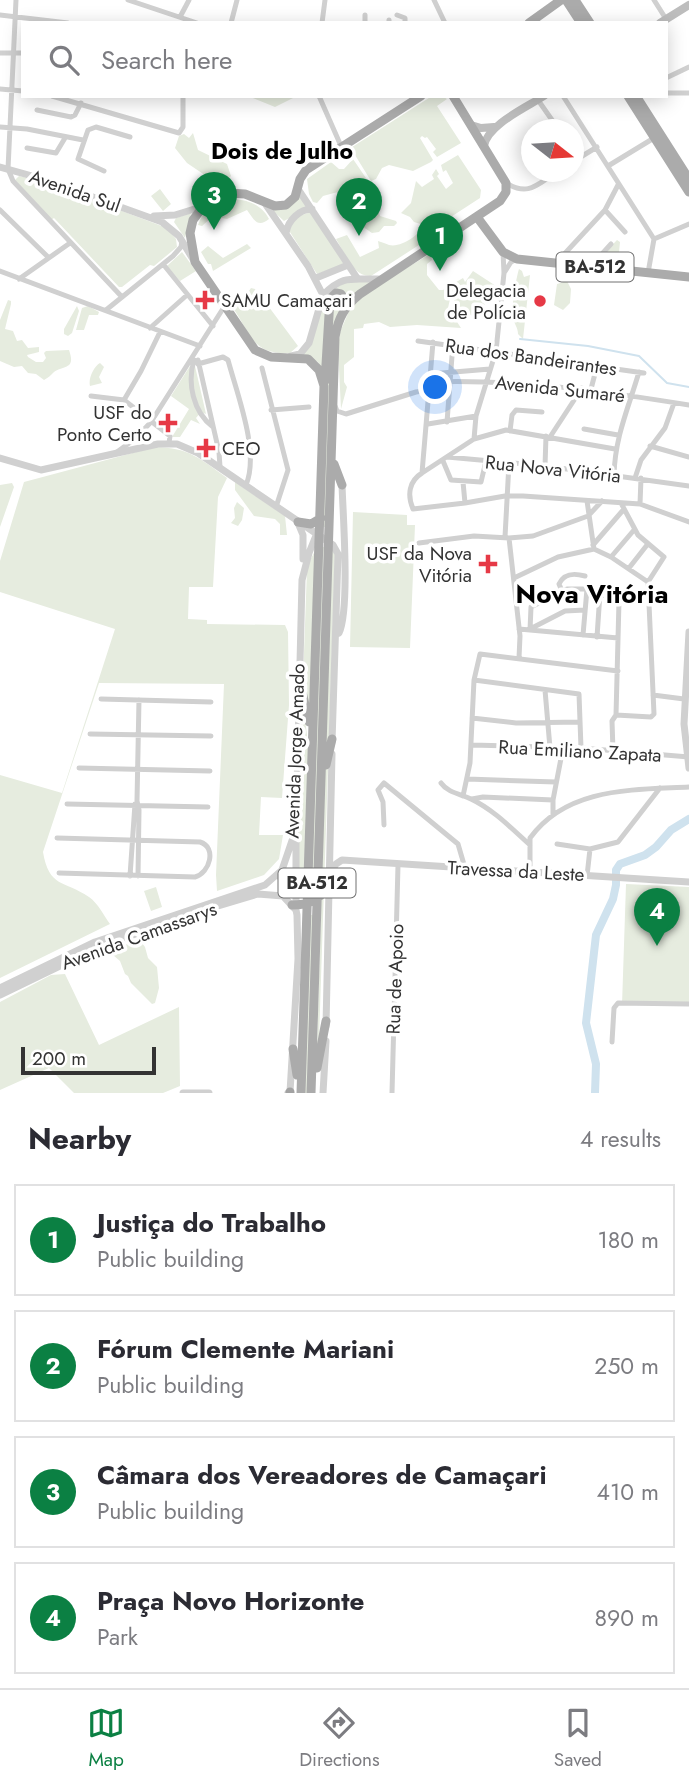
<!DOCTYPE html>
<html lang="en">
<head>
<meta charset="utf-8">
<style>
	body { margin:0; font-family:Jost,sans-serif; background:#f7f7f7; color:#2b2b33 }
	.compass { position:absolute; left:521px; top:119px; width:63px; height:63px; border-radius:50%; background:#fff; box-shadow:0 4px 18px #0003; rotate:107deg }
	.scale { position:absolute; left:21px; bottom:18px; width:135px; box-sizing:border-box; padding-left:7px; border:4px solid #333; border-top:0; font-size:19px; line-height:24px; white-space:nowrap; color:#333; -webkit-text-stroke:5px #fff; paint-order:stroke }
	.you { position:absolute; left:436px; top:388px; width:24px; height:24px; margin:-18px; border:5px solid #fff; border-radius:50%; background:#1a73e8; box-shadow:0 0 0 10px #1a73e833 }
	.badge { display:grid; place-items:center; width:46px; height:46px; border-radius:50%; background:#0b8043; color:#fff; font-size:23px; font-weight:700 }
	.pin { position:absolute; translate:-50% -58px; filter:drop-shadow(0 2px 4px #0008) }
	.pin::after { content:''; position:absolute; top:37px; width:24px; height:21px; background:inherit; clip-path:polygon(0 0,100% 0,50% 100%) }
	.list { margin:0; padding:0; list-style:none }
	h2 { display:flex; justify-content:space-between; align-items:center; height:91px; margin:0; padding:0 28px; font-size:30px }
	h2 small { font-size:23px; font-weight:400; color:#7c7c81 }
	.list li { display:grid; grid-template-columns:46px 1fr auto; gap:21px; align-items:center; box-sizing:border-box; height:112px; margin:0 14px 14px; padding:0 14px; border:2px solid #e1e1e2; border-radius:0px }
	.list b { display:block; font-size:26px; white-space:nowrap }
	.list p { margin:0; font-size:23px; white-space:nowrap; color:#7c7c81 }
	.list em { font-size:23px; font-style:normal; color:#7c7c81 }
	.icon { flex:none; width:38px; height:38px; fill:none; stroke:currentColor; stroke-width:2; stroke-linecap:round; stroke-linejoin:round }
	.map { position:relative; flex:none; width:689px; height:1093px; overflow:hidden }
	.search { position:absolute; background:#fff; box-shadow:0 4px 18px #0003; left:21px; right:21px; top:21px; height:77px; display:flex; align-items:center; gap:18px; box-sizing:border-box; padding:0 24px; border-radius:0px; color:#7c7c81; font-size:26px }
	.sheet { height:595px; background:#fff }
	nav { display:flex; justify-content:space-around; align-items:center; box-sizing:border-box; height:98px; border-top:2px solid #e1e1e2; background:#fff; font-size:19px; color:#7c7c81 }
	nav a { display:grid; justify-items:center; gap:4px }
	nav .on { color:#0b8043 }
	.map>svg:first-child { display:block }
</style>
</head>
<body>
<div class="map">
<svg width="689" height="1093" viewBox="0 0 689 1093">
	<rect width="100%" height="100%" fill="#fff"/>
	<path fill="#e6ecdf" d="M248,96H297L275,107Z
		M432,96H442L447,99L437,106L461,143L437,157L433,152L436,149L427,137L425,138L422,136L420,138L433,160L431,162L413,171L389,165L382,168L376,179L371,181L355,155L349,149Z
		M193,133L198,150L227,164L231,176L221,186L187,163L175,148L179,136L184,134L189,138Z
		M458,155L481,190L480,198L440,224L442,230L436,234L371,276C353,277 345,253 336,239L347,235L360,257L379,248L378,241C382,242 386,244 389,245C402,248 420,234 424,225L414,222L410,217L401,213L411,203L416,181L422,187L434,179L432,175L436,169L439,174L437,176L446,189L453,183L446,170L443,172L441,165Z
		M353,159L368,181L374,197L370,196L347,212L345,207L353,201L349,192L345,190L323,196L317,203L313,202L309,194L307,179L331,162L339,169H344Z
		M19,176L42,181L167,228L176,239L177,247L154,266L150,265L122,287H119L54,218L51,220L15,180Z
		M160,189L171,204L163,211L151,196Z
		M300,193L309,207L284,221L271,209Z
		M228,199C245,199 261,203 269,219C257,229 253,218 247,210L227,219L213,216L202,226L198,225C203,210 213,202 228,199Z
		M377,208L380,216L396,221L397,223L394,226H384L379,232L372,233L356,222L369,211Z
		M311,212L345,264L317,274L288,229L296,217Z
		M191,213L185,238L174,222L176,218Z
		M617,240L620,242L618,263L597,261Z
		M247,244L251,248L213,271L211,264H208L201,252L208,246L223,258Z
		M182,252L196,271L180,281L167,266Z
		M430,254L432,260L427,264V275L439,290H443L463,278L465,282L473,271L496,286L476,318L452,304L464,284L450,299L448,308L461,328L417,325L390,327L379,322L364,324L363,328L354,329V357L344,365V382L347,387L341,409L338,348L340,332L350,309L365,293Z
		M519,269L522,271L524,277L530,275L523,339L518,334C518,327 514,324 513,318C511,309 516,278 519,269Z
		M346,281H371L350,298L343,290H333L322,370L318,362L301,354L325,297Z
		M567,281L571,289L570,303L563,310L554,305L557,284Z
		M251,288L255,289L260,300L263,299L298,346L290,353C252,355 251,334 233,308V301H242Z
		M338,298L341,299L342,305L335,321L325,527H322L330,321L333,303Z
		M8,300L11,301V304L5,329L13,331L17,341L22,340L28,348L39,347V352L27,355L28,357L36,362H43L46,358L44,353L46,351L69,350C76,370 64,365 54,372C51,375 48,378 44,380L36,374L28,373L22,366L14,367L0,361V320Z
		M77,306L79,311L72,333L68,336L64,334V329Z
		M88,306L99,312L98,315H89L84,330H76L82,308Z
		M100,363L104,367L99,377L102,383L90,386C88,379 94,366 100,363Z
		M190,366H195L206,414L201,412L196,418L200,424L191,420L180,437H172L189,409L171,396Z
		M155,447C190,448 199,458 227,478L218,497L213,587H189L188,619L207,620V624L285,625L288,632L289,705L282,798L261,797L259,835H283L279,859L264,875L217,891L216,875L224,684L99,683L43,852C49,888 64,880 89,897C98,903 104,916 110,924L0,978V775L62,793L115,629L0,592V561L24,482Z
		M235,482L285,516L287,535H280V524L275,519L254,516L235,490Z
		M12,483L14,487L0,527V485Z
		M237,502L244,508L242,520L238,526L231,523L235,518L234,508Z
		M353,512L407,515V525H415L410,648L350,647Z
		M322,547H324L314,893L310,894Z
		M331,547L335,555L319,1040L317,1050Z
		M315,551L311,720L303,681L307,569L309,562Z
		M302,703C315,764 307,828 305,890L300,883L298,851Z
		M626,884L689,887V1006L622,1005Z
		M156,887L162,907L151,911L144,891Z
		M310,915H313L307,1093H304Z
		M140,940L145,947L148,958L157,967L159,988L155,1003L152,1004L131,983L128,976L125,974L120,961L113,955L118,947Z
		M65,974L99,1045L179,1007L180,1086L163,1093H74L49,1068L0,1090V1002L51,975Z"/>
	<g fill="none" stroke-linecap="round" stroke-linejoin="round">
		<path stroke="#cfe2ee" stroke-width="2" d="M520,339L588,346L639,356L667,383L689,387"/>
		<path stroke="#cfe2ee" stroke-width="8" d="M595,1093L596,1064L586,1023L596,935L613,899L616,885V870L620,864L645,855L656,847L671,830L689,819"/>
		<path stroke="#d0d0d0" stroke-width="5" d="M16,0L8,169L13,181L122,297
			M128,0L197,23
			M434,0L445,23
			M654,0L666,19
			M0,15L68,23
			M397,15L405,18V23
			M180,17L189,0
			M231,23L237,0
			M322,23L325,0
			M365,23V15
			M389,23V20
			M0,53H23
			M666,78L689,67
			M0,89L23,91
			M666,93H689
			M52,96L179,133L183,127V97
			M319,96L341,146
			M563,96L654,239L648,273
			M538,100L559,130
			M37,110L71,117L75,115L81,103
			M0,127L27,129L83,140
			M27,148L56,153L65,138
			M574,161L597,147
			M608,166L654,138
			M104,171L78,159L88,130L96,127L130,137
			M506,183C529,197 537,184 557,172
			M0,210L48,257
			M605,210L625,232
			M654,239L689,224
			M556,263L605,210L618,185
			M163,264L213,326
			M591,266L611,244
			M0,271L200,346
			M504,273L511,262L517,259
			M19,279L70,243
			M106,310L173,256L181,247L182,241
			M150,328L187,295
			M418,341L644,373
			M433,342L422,473C409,481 407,495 413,509L465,503L505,496H523L640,504L689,522
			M194,360C187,383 193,412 213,427
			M198,360L219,452L220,467
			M198,364L223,357L228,360C237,394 260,452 246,485
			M262,368L288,470L276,507
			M430,374L490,369
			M430,382C518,379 603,391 689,405
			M591,389L597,366
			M91,396L124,400L170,436L169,443
			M124,400L141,371L160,332
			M335,406L337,411L346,414L416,392L429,390
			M271,410L309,407
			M447,422L452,356
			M428,424L476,416
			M584,429L618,435
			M510,431L512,415L516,410L542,412
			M550,437L582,388
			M474,439L476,416L496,351L504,273L503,252
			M650,446L689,457
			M117,452L136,438L151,422L224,307
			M447,457L545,466L689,486
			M443,461L451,480L481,482L486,461
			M545,466L546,436
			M422,473L474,439L506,430L615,449
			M614,475C615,437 628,409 639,372
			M635,478L641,460L665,428L674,403
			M463,482L465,503
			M587,501L594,549L611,557L648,582
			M640,504L641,478
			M505,537L509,463
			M509,538L520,636L519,658
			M419,543L474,536L509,538L533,536L588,516L602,501
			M593,545L624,509
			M611,557L634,530
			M629,568L647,545
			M514,578L558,557L594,549
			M587,589L619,601L616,715L612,721L613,751
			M562,591L559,584C564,573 574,573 585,576
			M519,629L618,638
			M530,629L565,611L585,610
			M530,630L531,607L567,589H587L583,635
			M597,637L600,593
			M474,680L579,694L581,748
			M545,690L550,748
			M653,695L684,699
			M101,699L211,702
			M616,715L651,717L654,714L648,582L664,557L638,535L621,503
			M472,718L516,723L580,722
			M90,734L211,736
			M472,745L581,748L689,757
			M79,768L210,771
			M467,779L556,782
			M441,783C448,793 461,794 471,799C494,810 511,828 530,845
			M463,796L470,763L474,680L480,654L618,671
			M472,799L483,797L553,800
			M67,804L208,807
			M553,815V800L563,748
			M384,825L383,802L378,790L384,783L458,844L465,868
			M57,838L200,842C217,847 210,873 195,877L59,873
			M557,844L590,849L618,842L660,788
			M530,873V838C567,787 632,790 689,787
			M130,876L135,804
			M138,876L139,810L137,801L139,700
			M587,876L590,849
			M612,1042L614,1008L618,1003L689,1004
			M392,1093L398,865"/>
		<path stroke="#d0d0d0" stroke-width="7" d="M0,167L43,179L162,222L179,236L194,261
			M298,189L357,278
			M264,202L308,266L323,295L309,343L300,354L291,356
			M154,216L175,215L201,207
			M286,233C288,220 300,209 312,209
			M316,278L348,265
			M323,295C344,274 352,280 378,279
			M0,458L41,470L158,444H177L198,453L333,545L338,554L332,742
			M298,523L303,535V559
			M689,632L684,724L689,768
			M339,633C350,610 343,515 342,485
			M296,841V909
			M330,874L336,864L342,860L689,882
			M278,876L284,878L289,885L283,896
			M283,896L296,910L297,915L298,959L290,1092L288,1093
			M0,988L95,942L265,885L282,870L296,829L302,580L309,553L317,533
			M0,995L97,948L188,915L258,894L283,896
			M326,1026L332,754
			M183,1093H209
			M323,1093L326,1041"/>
		<path stroke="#bdbdbd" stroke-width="8" d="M660,23L689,5
			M471,125L481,128L494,127
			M484,146C487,125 527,107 544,96"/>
		<path stroke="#ababab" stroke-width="9" d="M566,0L581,23
			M575,0L590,23
			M529,23L561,0
			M628,96L689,192
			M636,96L689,179
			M477,217L503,252L517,259L689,277
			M325,381L330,299L336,293L341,294L345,300L346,306
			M334,464L342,485
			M298,522L311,524L321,518
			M300,683L309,722
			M326,765L332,739
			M292,905C309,905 316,901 327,889
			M293,1049L297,1075
			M317,1068L326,1021
			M301,1093L324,386L319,370L308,359L271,357L255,350L195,262L190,233L193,220L205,204L214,197L228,193L245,194L275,206L286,205L295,197L300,179L306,170L421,96
			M311,1093L335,337C338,318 345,306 360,294L500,201L506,192V183L453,96"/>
		<path stroke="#a2a2a2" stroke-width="9" d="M290,1093V1092"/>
	</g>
	<g fill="#e63946" stroke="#fff" stroke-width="2.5">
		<path d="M201.5 289.5h7v7h7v7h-7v7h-7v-7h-7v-7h7z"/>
		<circle cx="540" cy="301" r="7"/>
		<path d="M164.5 412.5h7v7h7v7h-7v7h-7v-7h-7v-7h7z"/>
		<path d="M202.5 437.5h7v7h7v7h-7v7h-7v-7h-7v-7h7z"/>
		<path d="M484.5 553.5h7v7h7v7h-7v7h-7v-7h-7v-7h7z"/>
	</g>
	<g text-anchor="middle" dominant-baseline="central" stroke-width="7" stroke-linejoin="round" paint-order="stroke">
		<g fill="#fff" stroke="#707070" stroke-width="2">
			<rect x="556.5" y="252.5" width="77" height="29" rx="5"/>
			<rect x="278.5" y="868.5" width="77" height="29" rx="5"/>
		</g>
		<g font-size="18" font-weight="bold" fill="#333">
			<text x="595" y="267">BA-512</text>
			<text x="317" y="883">BA-512</text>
		</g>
		<g font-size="19" fill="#333" stroke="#fff">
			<text transform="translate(75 191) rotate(19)">Avenida Sul</text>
			<text transform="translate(531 357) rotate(8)">Rua dos Bandeirantes</text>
			<text transform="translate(560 389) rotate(6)">Avenida Sumaré</text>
			<text transform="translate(553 469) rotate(6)">Rua Nova Vitória</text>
			<text transform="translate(295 751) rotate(-88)">Avenida Jorge Amado</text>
			<text transform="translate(580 751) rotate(3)">Rua Emiliano Zapata</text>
			<text transform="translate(516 871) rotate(3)">Travessa da Leste</text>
			<text transform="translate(139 936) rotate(-20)">Avenida Camassarys</text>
			<text transform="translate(395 979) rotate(-88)">Rua de Apoio</text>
		</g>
		<g font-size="19" fill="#333" stroke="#fff" text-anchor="end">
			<text x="526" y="290">Delegacia<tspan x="526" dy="22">de Polícia</tspan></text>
			<text x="221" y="300" text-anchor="start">SAMU Camaçari</text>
			<text x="152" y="412">USF do<tspan x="152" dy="22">Ponto Certo</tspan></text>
			<text x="222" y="448" text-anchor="start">CEO</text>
			<text x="472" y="553">USF da Nova<tspan x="472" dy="22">Vitória</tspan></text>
		</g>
		<g font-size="23" font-weight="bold" fill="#000" stroke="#fff">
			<text x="282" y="151">Dois de Julho</text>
		</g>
		<g font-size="26" font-weight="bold" fill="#000" stroke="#fff">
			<text x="592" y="594">Nova Vitória</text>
		</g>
	</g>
</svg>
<svg class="compass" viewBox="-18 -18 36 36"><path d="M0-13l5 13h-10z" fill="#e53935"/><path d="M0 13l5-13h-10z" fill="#7c7c81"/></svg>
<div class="scale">200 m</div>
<div class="you"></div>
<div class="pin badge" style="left:440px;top:271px">1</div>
<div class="pin badge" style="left:359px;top:236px">2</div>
<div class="pin badge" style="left:214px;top:230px">3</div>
<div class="pin badge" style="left:657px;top:946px">4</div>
<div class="search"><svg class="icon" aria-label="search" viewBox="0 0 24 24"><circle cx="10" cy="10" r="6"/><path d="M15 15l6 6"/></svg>Search here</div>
</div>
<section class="sheet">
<h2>Nearby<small>4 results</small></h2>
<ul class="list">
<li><span class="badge">1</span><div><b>Justiça do Trabalho</b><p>Public building</p></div><em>180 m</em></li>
<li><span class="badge">2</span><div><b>Fórum Clemente Mariani</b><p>Public building</p></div><em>250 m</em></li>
<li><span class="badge">3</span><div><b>Câmara dos Vereadores de Camaçari</b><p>Public building</p></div><em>410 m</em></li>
<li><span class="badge">4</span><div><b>Praça Novo Horizonte</b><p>Park</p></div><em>890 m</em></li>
</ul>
</section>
<nav>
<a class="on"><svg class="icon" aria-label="map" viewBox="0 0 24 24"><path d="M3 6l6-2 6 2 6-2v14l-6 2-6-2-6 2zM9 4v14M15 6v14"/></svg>Map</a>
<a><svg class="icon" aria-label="directions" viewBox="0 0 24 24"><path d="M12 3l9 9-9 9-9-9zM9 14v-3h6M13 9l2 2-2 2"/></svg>Directions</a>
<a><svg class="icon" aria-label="saved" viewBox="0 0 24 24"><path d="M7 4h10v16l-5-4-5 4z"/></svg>Saved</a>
</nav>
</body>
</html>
